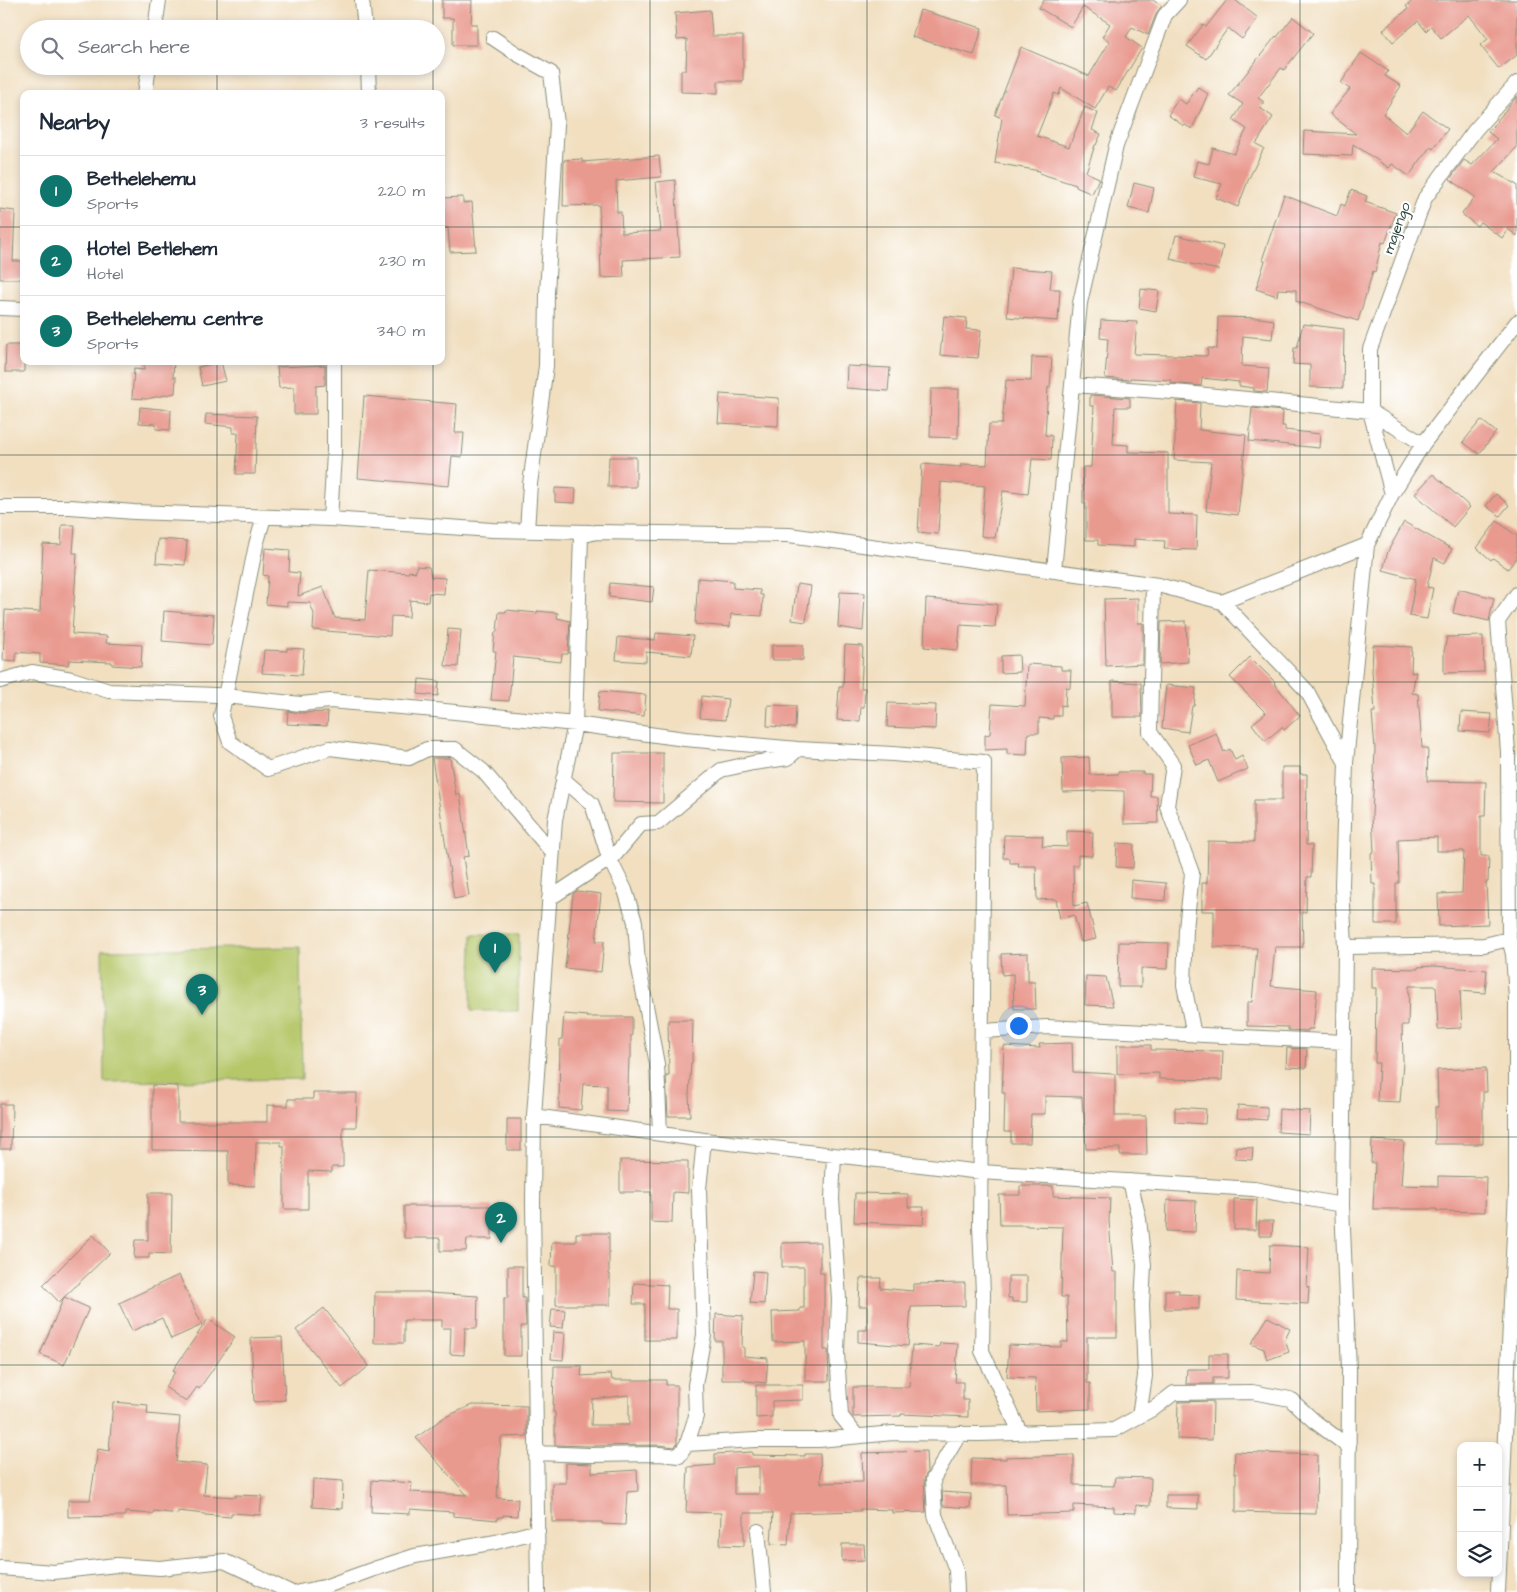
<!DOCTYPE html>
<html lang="en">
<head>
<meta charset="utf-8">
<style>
	body { margin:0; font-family:"Architects Daughter",sans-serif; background:#f6f6f7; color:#1f2937 }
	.controls { position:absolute; right:15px; bottom:15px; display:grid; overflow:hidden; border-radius:10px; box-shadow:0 2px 8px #0003 }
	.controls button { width:45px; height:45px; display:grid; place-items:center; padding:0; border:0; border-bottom:1px solid #e0e1e3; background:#fff; color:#1f2937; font:25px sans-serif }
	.you { position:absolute; left:1018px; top:1025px; width:18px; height:18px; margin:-12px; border:4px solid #fff; border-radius:50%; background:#1a73e8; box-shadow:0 0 0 8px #1a73e833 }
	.badge { display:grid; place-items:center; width:32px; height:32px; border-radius:50%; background:#0f766e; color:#fff; font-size:16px; font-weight:700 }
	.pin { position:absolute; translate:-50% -41px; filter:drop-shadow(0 1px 2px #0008) }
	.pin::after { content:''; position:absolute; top:26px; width:18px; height:15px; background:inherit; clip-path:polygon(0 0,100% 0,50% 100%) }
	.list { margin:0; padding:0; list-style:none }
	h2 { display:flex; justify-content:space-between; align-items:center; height:65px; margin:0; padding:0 20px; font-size:21px }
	h2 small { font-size:16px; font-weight:400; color:#747a83 }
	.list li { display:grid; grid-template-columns:32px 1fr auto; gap:15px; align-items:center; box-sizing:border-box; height:70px; padding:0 20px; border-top:1px solid #e0e1e3 }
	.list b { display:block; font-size:19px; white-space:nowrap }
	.list p { margin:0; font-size:16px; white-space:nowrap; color:#747a83 }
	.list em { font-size:16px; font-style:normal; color:#747a83 }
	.icon { flex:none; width:28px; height:28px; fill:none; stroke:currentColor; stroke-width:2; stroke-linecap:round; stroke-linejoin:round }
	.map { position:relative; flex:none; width:1517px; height:1592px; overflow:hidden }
	.search { position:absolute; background:#fff; box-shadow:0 2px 8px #0003; left:20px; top:20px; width:425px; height:55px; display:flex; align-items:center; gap:12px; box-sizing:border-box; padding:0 18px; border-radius:28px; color:#747a83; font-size:19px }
	.panel { position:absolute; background:#fff; box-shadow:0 2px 8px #0003; left:20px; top:90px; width:425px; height:275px; border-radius:10px }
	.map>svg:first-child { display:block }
</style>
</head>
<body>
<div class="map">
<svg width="1517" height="1592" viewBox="0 0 1517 1592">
	<rect width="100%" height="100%" fill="#fff"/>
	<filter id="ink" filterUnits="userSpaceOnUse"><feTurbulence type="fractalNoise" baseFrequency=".02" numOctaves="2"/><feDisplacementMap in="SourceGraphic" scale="10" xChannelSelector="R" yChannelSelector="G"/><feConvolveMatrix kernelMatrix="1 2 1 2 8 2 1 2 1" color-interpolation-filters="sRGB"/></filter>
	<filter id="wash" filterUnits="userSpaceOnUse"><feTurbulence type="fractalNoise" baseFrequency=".0096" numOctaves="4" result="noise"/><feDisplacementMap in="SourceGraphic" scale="20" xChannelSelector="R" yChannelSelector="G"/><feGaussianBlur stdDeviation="1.12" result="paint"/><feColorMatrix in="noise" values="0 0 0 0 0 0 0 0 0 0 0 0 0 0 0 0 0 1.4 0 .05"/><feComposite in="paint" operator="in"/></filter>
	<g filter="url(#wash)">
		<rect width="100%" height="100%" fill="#f1dfc0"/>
		<path fill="#b6c76a" stroke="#6a824f" d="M472,934H519L518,1011H471Z
			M300,947L302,1079L104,1082L102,950Z"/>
		<g id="blocks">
			<path fill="#e99a8f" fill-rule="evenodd" d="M442,0H472L471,24H477V45H453V18H442Z
				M1044,0H1153L1162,6L1157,12L1148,35L1132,27L1126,37L1142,48L1116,91L1108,87L1095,109L1061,88L1059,95L1054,93L1037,136L1069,147L1085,107L1098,113L1092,130L1101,134L1096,145H1095L1086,172L1099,178L1092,194L1076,187V185L1039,173L1040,171L995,163L1002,118L995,115L1021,47L1089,76L1110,41L1102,37L1110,24L1083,7L1071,27L1039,8Z
				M1227,0H1235L1258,18L1242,39L1228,28L1206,59L1187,46L1203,25L1206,27Z
				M1414,0H1517V55L1499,69L1480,45L1488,39L1469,15L1441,38L1431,26L1426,31L1418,21L1393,42L1383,30L1408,9L1406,6Z
				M710,10L712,36H743V81H718V93L681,92V70H686L687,39L677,40L675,13Z
				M920,10L982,28L974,55L912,37Z
				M1293,17L1313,33L1284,70L1281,68L1258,98L1264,102L1260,108L1273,117L1256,144L1264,148L1249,178L1238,207L1216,198L1222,184L1193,177L1197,161L1209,164L1213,148L1234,154L1247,129L1233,120L1243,104L1229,95L1276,36L1277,37Z
				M1361,53L1388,71L1385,76L1401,86L1383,114L1406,133L1423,111L1448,129L1433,149L1430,147L1409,176L1392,164L1389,168L1353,144L1352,156L1303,154L1304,131L1356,134L1330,114L1350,89L1341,83Z
				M1198,87L1208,94L1192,129L1185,125L1184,126L1168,115L1178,99L1186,104Z
				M1517,96V147L1494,172L1517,185V236L1508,229L1502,238L1480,222L1477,226L1462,214L1475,197L1450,179L1464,160L1472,165L1497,139L1488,132Z
				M659,156L661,177L616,181L617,212H621L622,233L661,231L656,182L675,180L680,257L623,260L624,277L601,278L599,205L563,206L564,160L582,159V162Z
				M1134,183L1154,188L1149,213L1128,208Z
				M1351,190L1367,196L1365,202L1396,213L1385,243L1382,242L1375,272L1373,271L1358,321L1296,301V290L1278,289L1277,296L1256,289L1265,261L1262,260L1284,195L1337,216L1341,204L1345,206Z
				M463,197V203L472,202L476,251L450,252L448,228H441V198Z
				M0,209L15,211L13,261H24V279H0Z
				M1176,235L1223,246L1218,270L1170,259Z
				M1011,268L1052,271L1050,289H1060L1058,321L1007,317Z
				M1141,289L1159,291L1156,311L1139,308Z
				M944,316L967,318L966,329L981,330L978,358L940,355Z
				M1218,317L1260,318L1274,320L1272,339L1243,336L1242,366L1269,368L1267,392L1254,391V388L1239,386V382L1202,378L1201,386L1171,383V380L1130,378V380L1105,378L1108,339L1100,338L1101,320L1137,322L1134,354L1207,356L1208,348L1217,349Z
				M1303,324L1344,329L1343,388L1310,387V365L1293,364L1294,348H1297Z
				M6,345H24V372H5Z
				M1032,357L1052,358L1050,388L1048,387L1045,435L1052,436L1051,460L1032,459L1028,494L1003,491L995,538L981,536L985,486L941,482L938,534L918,532L922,464L961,467V464L987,465L989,424H1002L1006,380L1031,381Z
				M144,361H174L173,377H176L175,393L146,399L132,398L134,369L144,370Z
				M221,362L226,381L202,386L198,367Z
				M325,365V385L316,386V414H294V387L279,388L277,367Z
				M847,366L890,368L888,391L846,388Z
				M931,389H959L958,438L930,437Z
				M720,394L779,398L778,426L718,423Z
				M1090,395L1130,398V407H1115L1113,444L1128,445V452L1168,453V514L1197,515L1196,550L1164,549L1165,541L1134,539V547L1098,545V540H1086V503H1083V467H1091L1094,406H1090Z
				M364,396L457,404L455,433H464L462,457L452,456L449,486L358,478Z
				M1177,401L1200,403L1199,430L1246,435L1238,515L1206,511L1211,462L1174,460Z
				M140,407L171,410L170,430L156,429V424L139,423Z
				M1252,408L1283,411L1282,426H1285V430L1320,434L1319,448L1249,441Z
				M206,414L257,416L255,474H236L238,433H233V427L205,424Z
				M1481,420L1496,432L1479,454L1463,442Z
				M609,457H636V487H608Z
				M1433,474L1470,507L1453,527L1415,494Z
				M555,488L576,489L575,503L555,502Z
				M1496,494L1509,505L1500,516L1486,506Z
				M1497,521L1517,536V557L1508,569L1493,558L1491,560L1477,548Z
				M1404,522L1452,549L1445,563L1434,558L1427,587L1433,588L1427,619L1409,616L1416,579L1383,570L1388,551Z
				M62,525H75L73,553H77L72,634L107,636L106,643L142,645L141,667L112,665V662L69,660L68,665L40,663V654L16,652V661L3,660L5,610L40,612L43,544L61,545Z
				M158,539L187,541L185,565L156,563Z
				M265,548L290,550L289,572L300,573L298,596L323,587L335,618L365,620L369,570L409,573V571L416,572V566L429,567L431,577L445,578L444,594L429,593L428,602L410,600L409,617L391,616L390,636L313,630L314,614L310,603L287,602V606L266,604L268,576L263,575Z
				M698,578L733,581V588L760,590V595H763L762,616L731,614L730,627L695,624Z
				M610,583L654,587L652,602L609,597Z
				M797,584L811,586L806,622L792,620Z
				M1458,589L1494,598L1489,621L1453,613Z
				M840,592L865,593L863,631L838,627Z
				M1138,598V623H1143V664L1106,666L1104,599Z
				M926,599L997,604L995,627L960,625L958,650L924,647Z
				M506,610L537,613V611L558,613L557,618L570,621L568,654H562L561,662L513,657L509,701L491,700L496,651H493L495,632H497L499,612H506Z
				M164,611L214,615L212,645L162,641Z
				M1186,621L1188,662L1160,664L1161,622Z
				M448,629L461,630L458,667L445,666Z
				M656,633L693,636L691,656L646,652V662L616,660L618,637L655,640Z
				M1483,636L1484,672L1444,673V651L1447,637Z
				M772,645H803V660H772Z
				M845,645L863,646L861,688H865L864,707H861L860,721L837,720L839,687H843Z
				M1373,645L1412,647L1411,673L1416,672L1412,693L1418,694L1422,748H1428L1427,781L1486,782L1485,816H1481V856H1489L1488,882H1486L1488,924L1439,926L1438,894L1462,893L1464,851H1437V837L1398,839L1399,883H1396V924H1375V884H1372L1371,853L1374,852L1372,816L1375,749L1372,712H1375L1372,671Z
				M287,648L304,649L302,675L262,673L264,650L287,651Z
				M1019,655L1020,672L1001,673V656Z
				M1250,657L1275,682L1274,683L1300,716L1284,730L1282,727L1265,741L1252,724L1266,713L1230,677Z
				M1027,664L1061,666V670H1071L1070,688L1066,687L1065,706L1061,705V716H1053V719L1039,718V733H1028L1027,755L1007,754V749L985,750V735L990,734L992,704L1025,706Z
				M419,679L439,681L438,696L418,694Z
				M1112,681L1141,683L1142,717H1112Z
				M1166,685L1196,688L1194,706H1192L1188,732L1162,728Z
				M600,691L646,695L644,716L598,711Z
				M702,696L728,699L725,720L700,718Z
				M888,703L936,705L935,729L887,727Z
				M768,705L796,706L795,728L767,726Z
				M288,711L300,713L328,712L327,726L287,724Z
				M1461,712L1492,714L1490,733L1460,731Z
				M1216,733L1224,752L1230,749L1235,760L1242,756L1248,769L1218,782L1209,760L1197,765L1188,745Z
				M614,753H663V803L613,802Z
				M1089,757L1090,775L1118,774V772H1143V774H1151L1150,796H1157L1158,823L1124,824V791L1096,790V791L1063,792L1062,758Z
				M432,758H450L456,795L460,794L469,856L463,857L469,896L454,899Z
				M1282,767H1300V774H1307L1306,845H1312L1311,877H1307L1306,912H1302L1303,947H1275L1271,986L1317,990L1313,1029H1308V1031L1288,1030V1027L1247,1026V1002H1252L1257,948L1214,947V911H1202V883H1207L1208,841L1254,842V800H1282Z
				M1067,831L1093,832L1092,856L1078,855V865H1073L1074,906L1087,903L1096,939L1081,942L1074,915L1060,919L1056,899L1037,900L1036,866H1018L1019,863H1010V858H1003L1004,835L1043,836L1042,846L1067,847Z
				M1117,843L1134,844L1133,868L1116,867Z
				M1131,880L1166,883L1165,901L1130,898Z
				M577,891L601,894L596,941H604L601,972L565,968L573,894Z
				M1119,942L1169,943L1168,969L1141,968V987H1118Z
				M1028,953V982H1035L1036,1009H1014L1013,974L1002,975L1001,954Z
				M1434,966L1487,970L1485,993L1460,991L1462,1028L1438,1029L1436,986H1409L1408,1025H1402L1403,1062L1400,1102L1377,1101L1379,1063H1375L1376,988H1372V968L1418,969V967Z
				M1086,976L1106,977L1113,1006L1085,1005Z
				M564,1014L587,1016L586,1017H632V1035H631V1058H629L627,1112L607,1111V1085L583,1084L581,1110L559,1108L560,1039H562Z
				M668,1020H693L692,1063H691L689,1094L690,1116H668L666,1076H669Z
				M1072,1043L1073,1072L1115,1074V1116H1146L1147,1155H1120V1148L1086,1149L1084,1112H1083L1082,1097L1045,1096V1114H1031L1030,1143H1011V1132H1004L1005,1093H1002L1004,1046L1040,1048L1039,1044Z
				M1117,1045H1151V1050L1223,1051L1222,1080L1159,1079V1073L1117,1074Z
				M1287,1048L1307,1049L1306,1068L1286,1067Z
				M1486,1068L1487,1092H1483V1144H1435V1107H1438L1437,1070Z
				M152,1085L178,1086V1122H267V1105L288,1106V1099H313V1093H357L356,1127H343V1167H332V1172L308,1171V1209H284V1146H281V1142H256L255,1186L228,1185V1151L152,1150Z
				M0,1104H12L11,1149H0Z
				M1238,1105L1267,1107V1120L1237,1118Z
				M1175,1107L1206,1109L1205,1124L1175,1122Z
				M1279,1109L1310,1111L1309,1134L1278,1132Z
				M507,1119H521V1150H507Z
				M1372,1140L1404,1142L1401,1185L1438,1186V1176L1486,1177L1485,1212L1437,1211V1209H1373L1375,1163H1371Z
				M1236,1147L1253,1148L1252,1160L1235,1159Z
				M620,1160L688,1161V1193L673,1192L672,1223L651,1222V1192H620Z
				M1020,1186H1053V1196L1110,1198L1109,1221L1113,1272H1117V1337H1087V1383H1090V1409L1036,1411L1035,1378L1007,1377L1009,1345L1061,1347V1342H1068L1067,1297H1061L1063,1227L1027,1226V1225H1000L999,1195H1020Z
				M148,1193H172L171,1254L149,1253V1258H134L135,1240H148Z
				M855,1193L908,1194V1207H924L923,1225L854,1222Z
				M1234,1199L1257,1200L1256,1230H1234Z
				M1167,1200L1196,1201L1195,1232L1166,1231Z
				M404,1206H492V1239H467L466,1251H440V1238H404Z
				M1259,1221H1273L1272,1236H1259Z
				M576,1233H609V1274H610V1305H556V1266H551L552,1242H576Z
				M93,1235L110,1253L59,1302L43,1285Z
				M820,1242V1273H824V1350H828L829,1381H805V1341L773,1342L772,1312L800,1311V1308H804V1267H782V1243Z
				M1270,1245L1309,1247L1307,1287H1309L1308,1304L1236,1300L1237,1271L1269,1273Z
				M508,1266H522V1298H525L526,1326H521V1356H504V1298H508Z
				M753,1271L766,1272L764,1304L750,1303Z
				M179,1275L202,1325L171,1339L162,1318L132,1331L119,1303Z
				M1008,1276H1027V1302H1012V1298H1008Z
				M860,1278H881L880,1288L913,1291V1284L965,1283V1306L911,1307L908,1346L858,1342V1330H867V1306H859Z
				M634,1283L668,1285L667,1309H677V1340H645V1304H633Z
				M1165,1290H1179V1294L1199,1295V1309H1165Z
				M375,1292H429V1293L478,1296L477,1328H465L464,1355L450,1354L451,1328H442V1320H404V1343H374Z
				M64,1297L89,1308L64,1365L40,1354Z
				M324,1308L369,1366L342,1388L296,1330Z
				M552,1309L565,1310L563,1328L550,1327Z
				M716,1314L743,1316L742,1347H744V1356L768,1358L766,1383L745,1381V1380H722V1341H715Z
				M1268,1317L1290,1329L1285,1340L1289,1352L1267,1360L1264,1349L1251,1344Z
				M208,1319L235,1337L199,1389L197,1387L186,1402L165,1387L175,1372L173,1370Z
				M553,1332L565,1333L563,1360L551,1359Z
				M282,1337L285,1400L254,1402L251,1338Z
				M940,1343L958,1344L955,1382H963V1400H968V1417L901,1414V1416L853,1417V1387H909L912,1345L939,1347Z
				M1209,1354H1228V1378H1213V1384H1186L1187,1369H1209Z
				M554,1366H582L581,1376L611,1374L612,1380H666V1385H677V1443L675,1447L659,1445L589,1446L555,1445V1412H553ZM629,1395V1425H591L592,1399Z
				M756,1385H803V1400L772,1401V1417L756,1418Z
				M1213,1401L1212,1440L1177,1439L1178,1402Z
				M113,1402L148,1405L147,1414L180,1417L176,1462L207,1465L204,1495L236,1497V1495L262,1496L260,1515L231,1513V1517L205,1515V1514L178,1511V1514L154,1511L153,1514L125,1512V1516L68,1517V1500H90L98,1449L109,1451Z
				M472,1405L527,1406V1436L501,1437L497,1498L518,1499L517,1516L503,1515V1517H498V1520L453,1516V1512L410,1509V1514L371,1512L372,1480L412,1483L411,1492L467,1495L416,1438L443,1418Z
				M926,1451L927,1473L924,1479L926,1512L892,1513V1510L860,1509V1511L790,1513L788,1545L771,1544L773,1513H744V1546L720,1545L721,1513L686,1512L688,1467L715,1465V1454L752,1452V1455L805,1456V1454H820L821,1483L863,1482L862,1453ZM759,1466V1494H734V1468Z
				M1235,1452L1317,1455L1316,1514L1236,1512V1473H1234Z
				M1074,1455V1485L1114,1486L1115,1477L1151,1478L1150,1506L1136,1505V1513L1114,1512V1507L1074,1505V1513L1007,1515L1006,1485H971L972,1458L1006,1459V1457Z
				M566,1463L592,1464V1473L637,1470L638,1491L627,1492L625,1525L602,1524V1522H552V1483H566Z
				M313,1479L343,1481L342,1509L312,1507Z
				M942,1492L971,1494L970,1508L943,1506Z
				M1166,1495H1198V1509L1166,1508Z
				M842,1544H864L865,1560L842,1561Z"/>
		</g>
	</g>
	<g filter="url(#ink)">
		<use href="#blocks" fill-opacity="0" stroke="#888e7a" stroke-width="1"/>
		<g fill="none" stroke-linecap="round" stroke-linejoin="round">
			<defs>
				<path id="street" d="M362,0L365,29
					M155,29L159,0
					M493,38L517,54L551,73L557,124L547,293L546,366L530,484L527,531
					M368,66L369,94
					M145,94L149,66
					M0,308L24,309
					M334,361V454L330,519L492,530L590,532
					M1073,385L1186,393L1370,411L1423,444
					M1392,494L1370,411V349L1425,198L1475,130L1517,83
					M0,507H70L134,512L330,519
					M264,517L256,545L221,716L230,742L268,769L330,748L409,758L427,749H455L483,771L552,852
					M1054,570L1080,303L1116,146L1165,15L1179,0
					M1153,585L1150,732L1173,765L1167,806L1192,873L1186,929L1184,985L1194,1035
					M1222,602L1367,545L1392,494L1423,444L1517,322
					M0,681L32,672L72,679L109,691L216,695L301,704L330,701L435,710L575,724L685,739L798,749L893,754L984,762L980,1227L983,1293L982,1351L1020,1432
					M1346,763L1367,545
					M563,779L592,804L609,858L625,890L635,922L638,963L657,1064L660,1133
					M549,899L614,856L641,824L658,823L721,770L753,763L788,758L798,749
					M1345,947L1484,945L1509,939L1508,752L1498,621L1517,594
					M982,1031L1047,1027L1344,1042
					M534,1116L704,1140L981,1172L1254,1189L1342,1205
					M834,1155L832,1199L839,1299L837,1353L841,1416L857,1436
					M1130,1181L1139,1219L1144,1265L1142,1305L1145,1376L1139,1416
					M687,1444L696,1416L695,1385L704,1335L699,1189L704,1140
					M536,1453L589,1455L659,1454L679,1456L687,1444L755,1440H819L893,1433L979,1434L1114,1430L1156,1407L1174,1393L1252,1392L1290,1399L1314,1421L1349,1447
					M758,1531L764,1592
					M0,1568L54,1572L116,1565L160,1568L224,1561L290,1592
					M299,1592L324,1587L374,1569L415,1556L496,1542L538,1531
					M538,1592L533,1203L534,1116L555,820L575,724L581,536L596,532L789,535L1158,585L1222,602L1307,691L1346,763L1342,885L1345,947L1342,1205L1349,1370L1348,1592
					M957,1592L956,1570L935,1515L933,1479L960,1433
					M1498,1592L1516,1189V998L1513,954L1509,939"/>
			</defs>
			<use href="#street" stroke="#888e7a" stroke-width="16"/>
			<use href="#street" stroke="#fff" stroke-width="14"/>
		</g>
	</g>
	<path fill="none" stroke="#1f3d34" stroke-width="1" stroke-opacity="0.55" d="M217,0V29M433,0V29M650,0V1592M867,0V1592M1084,0V1592M1300,0V1592M217,66V94M433,66V94M0,227H24M441,227H1517M217,361V1592M433,361V1592M0,455H1517M0,682H1517M0,910H1517M0,1137H1517M0,1365H1517"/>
	<g text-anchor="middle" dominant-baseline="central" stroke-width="4.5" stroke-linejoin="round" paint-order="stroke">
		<g font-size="15" fill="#1f3d34" stroke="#fff">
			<text transform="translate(1397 228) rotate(-70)">majengo</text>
		</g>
	</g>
</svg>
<div class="controls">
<button>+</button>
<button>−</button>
<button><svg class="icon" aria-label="layers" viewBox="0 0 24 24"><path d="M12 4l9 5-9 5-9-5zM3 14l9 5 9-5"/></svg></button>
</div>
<div class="you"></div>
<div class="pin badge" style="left:495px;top:973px">1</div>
<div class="pin badge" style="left:501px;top:1243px">2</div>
<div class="pin badge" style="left:202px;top:1015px">3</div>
<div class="search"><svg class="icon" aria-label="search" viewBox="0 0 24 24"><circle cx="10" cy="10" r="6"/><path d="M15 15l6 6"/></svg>Search here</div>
<section class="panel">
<h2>Nearby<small>3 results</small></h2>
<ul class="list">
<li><span class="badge">1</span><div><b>Bethelehemu</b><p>Sports</p></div><em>220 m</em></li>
<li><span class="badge">2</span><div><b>Hotel Betlehem</b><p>Hotel</p></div><em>230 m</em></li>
<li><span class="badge">3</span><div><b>Bethelehemu centre</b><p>Sports</p></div><em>340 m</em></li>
</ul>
</section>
</div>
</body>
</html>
